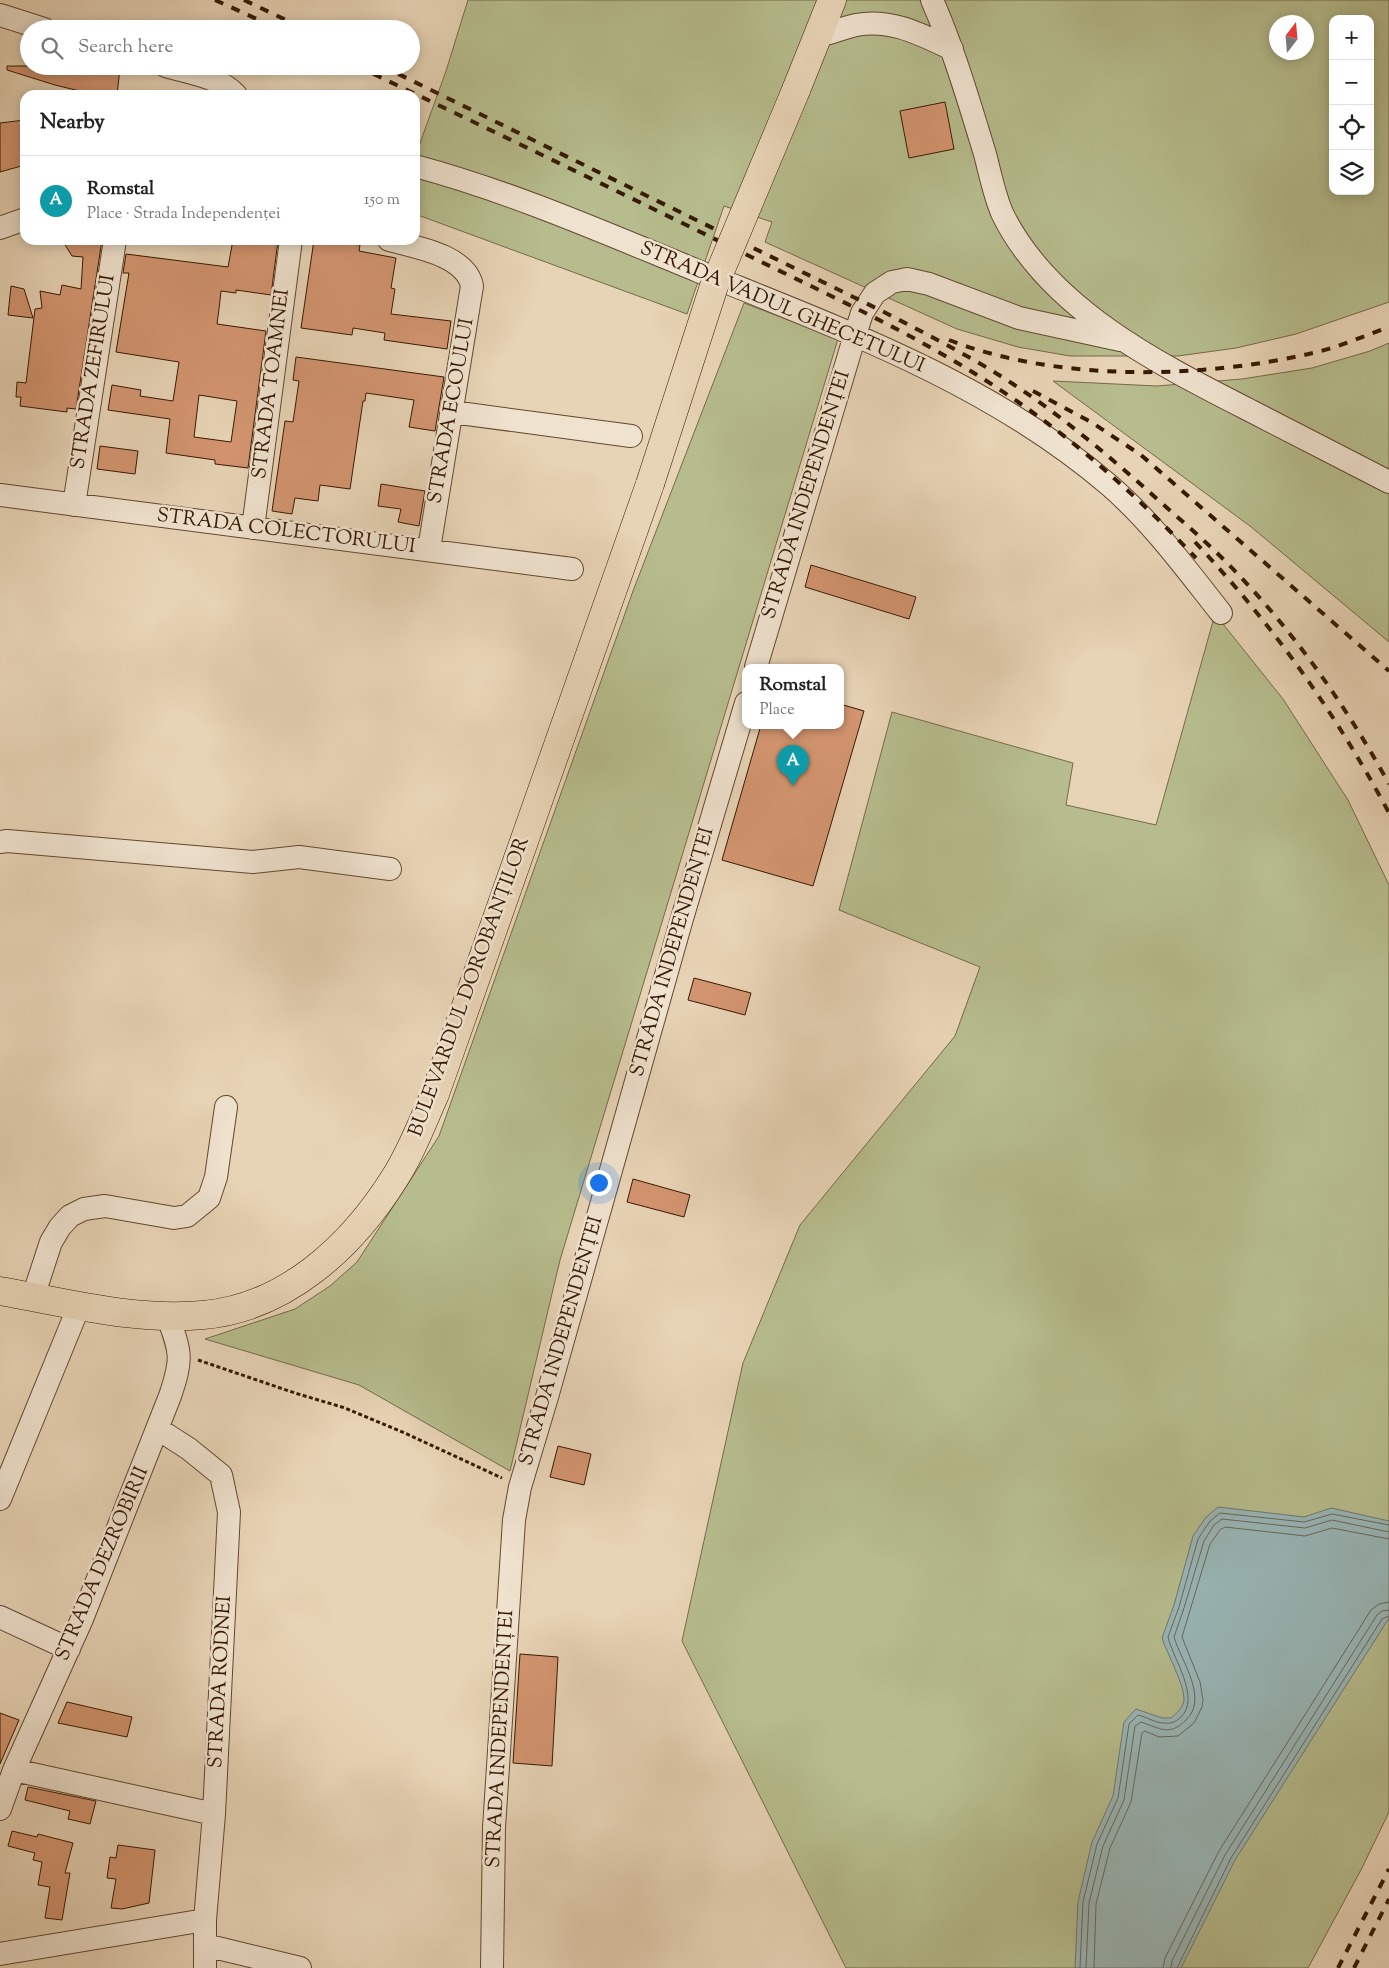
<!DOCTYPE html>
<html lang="en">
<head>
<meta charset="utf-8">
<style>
	body { margin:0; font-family:"Sorts Mill Goudy",serif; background:#f2f2f2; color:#222 }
	.controls { position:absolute; right:15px; top:15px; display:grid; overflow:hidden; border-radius:10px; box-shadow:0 2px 12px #0003 }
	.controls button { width:45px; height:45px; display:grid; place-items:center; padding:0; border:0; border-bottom:1px solid #e0e0e0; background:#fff; color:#222; font:25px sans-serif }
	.compass { position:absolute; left:1269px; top:15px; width:45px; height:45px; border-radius:50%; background:#fff; box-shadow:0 2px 12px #0003; rotate:16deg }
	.you { position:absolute; left:598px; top:1182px; width:18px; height:18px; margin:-12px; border:4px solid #fff; border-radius:50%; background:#1a73e8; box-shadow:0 0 0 8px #1a73e833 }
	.badge { display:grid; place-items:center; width:32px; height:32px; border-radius:50%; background:#8f2418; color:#fff; font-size:16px; font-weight:700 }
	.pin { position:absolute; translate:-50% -41px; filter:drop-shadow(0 1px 2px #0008) }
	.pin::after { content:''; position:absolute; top:26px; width:18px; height:15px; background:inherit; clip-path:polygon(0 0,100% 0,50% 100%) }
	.popup { position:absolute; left:742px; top:664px; width:102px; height:65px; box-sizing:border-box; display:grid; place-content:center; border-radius:10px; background:#fff; filter:drop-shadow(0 1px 4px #0005); font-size:16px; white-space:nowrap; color:#767676 }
	.popup b { font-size:19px; color:#222 }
	.popup::after { content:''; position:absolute; left:50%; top:100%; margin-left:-10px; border:10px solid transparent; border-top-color:#fff }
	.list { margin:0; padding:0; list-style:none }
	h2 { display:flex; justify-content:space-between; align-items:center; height:65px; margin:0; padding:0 20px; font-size:21px }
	h2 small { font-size:16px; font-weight:400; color:#767676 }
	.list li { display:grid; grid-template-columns:32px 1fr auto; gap:15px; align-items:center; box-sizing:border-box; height:90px; padding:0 20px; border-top:1px solid #e0e0e0 }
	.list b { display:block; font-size:19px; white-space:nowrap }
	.list p { margin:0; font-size:16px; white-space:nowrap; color:#767676 }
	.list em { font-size:16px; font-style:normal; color:#767676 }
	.icon { flex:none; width:28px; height:28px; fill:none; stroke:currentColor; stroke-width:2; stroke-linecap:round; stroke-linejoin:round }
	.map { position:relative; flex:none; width:1389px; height:1968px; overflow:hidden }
	.search { position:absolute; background:#fff; box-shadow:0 2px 12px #0003; left:20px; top:20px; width:400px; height:55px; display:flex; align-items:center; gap:12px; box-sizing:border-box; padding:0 18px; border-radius:28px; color:#767676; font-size:19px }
	.panel { position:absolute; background:#fff; box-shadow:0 2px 12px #0003; left:20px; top:90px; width:400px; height:155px; border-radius:15px }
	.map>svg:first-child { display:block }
</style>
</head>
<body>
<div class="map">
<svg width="1389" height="1968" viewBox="0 0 1389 1968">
	<rect width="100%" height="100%" fill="#e7d3b5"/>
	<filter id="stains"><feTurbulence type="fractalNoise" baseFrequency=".004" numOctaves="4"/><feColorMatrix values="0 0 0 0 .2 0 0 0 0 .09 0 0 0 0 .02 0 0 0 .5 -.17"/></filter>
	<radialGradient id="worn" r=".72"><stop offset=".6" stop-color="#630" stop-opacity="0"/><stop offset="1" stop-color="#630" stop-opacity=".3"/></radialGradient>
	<path fill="#b6bc8d" stroke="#766a48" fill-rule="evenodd" d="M468,0H1389V302L1296,334L1236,348L1178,356H1070L1018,347L957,329L765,242L772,222L724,206L687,314L415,214V157L446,71ZM1333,19H1370V191H1333ZM1276,22H1306V52H1276Z
		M744,303L838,339L560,1260L510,1471L359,1385L205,1339L295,1309L330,1286L357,1262L439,1136L633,591Z
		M1389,343V642L1250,526L1053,381L1157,386L1242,379L1312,368L1370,351Z
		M1215,614L1283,699L1348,800L1389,885V1812L1362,1868L1308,1968H846L682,1641L743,1363L800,1225L955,1036L980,967L839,910L892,712L1073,763L1066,805L1156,825Z"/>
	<path fill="#99b6b6" stroke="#72776e" d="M1218,1507L1304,1517L1331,1508L1389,1521V1618L1235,1860L1181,1968H1075L1078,1902L1092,1842L1113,1796L1124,1722L1136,1709L1162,1718H1171C1177,1713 1184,1707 1184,1699C1184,1684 1167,1653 1162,1638L1174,1605L1193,1536L1206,1517Z"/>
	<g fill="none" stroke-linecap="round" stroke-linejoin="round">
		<path stroke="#68685c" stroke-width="1" d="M1080,1968L1083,1902L1097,1844L1118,1798L1129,1724L1138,1715C1147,1717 1155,1723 1164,1723C1172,1724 1175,1722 1181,1717C1201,1698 1173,1659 1168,1637L1179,1607L1198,1539L1210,1521L1220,1513L1304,1522L1332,1514L1389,1525
			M1086,1968L1089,1903L1103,1846L1124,1800L1135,1726L1141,1722C1160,1728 1169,1737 1186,1720C1209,1698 1181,1661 1174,1637L1184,1608L1204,1541L1214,1525L1222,1519L1305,1528L1332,1520L1389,1532
			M1094,1968L1096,1904L1110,1848L1131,1802L1142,1733L1145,1731L1159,1737L1178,1736L1194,1723L1202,1707L1203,1700L1200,1682L1182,1637L1210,1544L1220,1530L1225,1527L1305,1536L1332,1528L1389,1539
			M1163,1968L1165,1958L1219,1851L1371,1610L1379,1604L1389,1602
			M1171,1968L1172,1961L1225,1855L1377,1615L1382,1611L1389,1610
			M1177,1968L1231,1858L1382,1619L1389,1616"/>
	</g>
	<path fill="#d39570" stroke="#371902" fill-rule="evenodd" d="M7,66H102L120,68L117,95H96L55,85L7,70Z
		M945,102L954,149L909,158L900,111Z
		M25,120V165L0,172V123Z
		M62,240H102L76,409L67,408V412L20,406L21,397H16L17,382L26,383L35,309L42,308L40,291L60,295L62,285L81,289L83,257L72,256Z
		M233,240H278L271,295L236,290V293L221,291L219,309L217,324L266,331L248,468L215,464V460L166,453L170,419L108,410L112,385L141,390L140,396L173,401L179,362L116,352L129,273H123L126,254L228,267ZM199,395L237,401L231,442L194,437Z
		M314,240L360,245L359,251L396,258L391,288L395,289L391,314L451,321L447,349L384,340L385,333L353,328L352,335L301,328Z
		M11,286L24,289L33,318L8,315Z
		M296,357L444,377L435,431L409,427L414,400L366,393L365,401H363L350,489L320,485L318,501L295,498L292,514L272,511L285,421L293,422L299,381L293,380Z
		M100,446L138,451L135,474L97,469Z
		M381,484L425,491L419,526L398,522L401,509L378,506Z
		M811,565L916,597L909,619L805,587Z
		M840,704L864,711L813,886L722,860L761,725H840Z
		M694,978L751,993L745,1015L688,1000Z
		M633,1179L690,1195L684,1217L627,1202Z
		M558,1446L591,1454L584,1485L550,1477Z
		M520,1654L558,1657L552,1766L513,1763Z
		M67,1702L132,1717L127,1737L58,1723Z
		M0,1713L19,1720L0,1764Z
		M28,1787L96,1801L90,1824L68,1819L70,1811L25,1800Z
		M12,1831L37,1837L38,1834L73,1843L65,1873H70L62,1920L45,1918L50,1887L38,1885L42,1862L33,1860L35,1853L8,1846Z
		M118,1845L155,1850L149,1903L122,1909L111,1908L116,1879L107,1878L110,1857L116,1858Z"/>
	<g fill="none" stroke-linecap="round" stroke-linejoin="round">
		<defs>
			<path id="minor" d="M932,0C954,50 969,102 985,154C990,173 995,198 1003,215C1050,310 1161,365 1251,411C1297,435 1343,458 1389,482
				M0,15L44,29
				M818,36C831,33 843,28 856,25C891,18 922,35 952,49
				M166,66C189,73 220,77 236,95
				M415,166C512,192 605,233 698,271C841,329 990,383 1109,485C1152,522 1186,569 1221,613
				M0,228L25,219
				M389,240C415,247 466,255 472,286L429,549
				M452,412L631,436
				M0,495L572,569
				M74,505L115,240
				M253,528L291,240
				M756,667L855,335L862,313L875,293L892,282L907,279L929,284L1019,318L1120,340
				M0,842L7,841L253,862L299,857L390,869
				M33,1297L51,1242L60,1227L70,1216L84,1209L105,1206L174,1218L187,1216L209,1198L216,1177L226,1107
				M158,1429L189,1449L221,1475L229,1512L214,1814L205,1920V1968
				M0,1499L79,1306
				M0,1617L69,1649
				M14,1770L214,1814
				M0,1809L14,1770L82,1619L170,1396C183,1358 181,1352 167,1315
				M205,1945L300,1968
				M0,1954L205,1920
				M492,1968L494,1828L514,1520L520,1487L547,1397L681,922L746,703"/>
			<path id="major" d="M796,90L832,0
				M0,1291C67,1303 134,1321 203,1315C286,1308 352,1246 394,1179C411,1153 422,1123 435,1094L650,484"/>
		</defs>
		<use href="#minor" stroke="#63482f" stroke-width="24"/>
		<use href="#major" stroke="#371902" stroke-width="29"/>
		<path stroke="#371902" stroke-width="3" stroke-dasharray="4 2.5" stroke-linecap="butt" d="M198,1360L295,1393L345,1408L407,1434L502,1478"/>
		<use href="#minor" stroke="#efe2cf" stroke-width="22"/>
		<use href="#major" stroke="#e7d3b5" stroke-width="28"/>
		<path stroke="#371902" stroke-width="4" stroke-dasharray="9 9" stroke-linecap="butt" d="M215,0L279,29
			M244,0L305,29
			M357,66C480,125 603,184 725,244C817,290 913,332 999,389C1072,437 1136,495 1196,558
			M382,66L884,312C928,335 972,357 1013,384C1060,415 1104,452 1146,489C1169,510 1193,530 1216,552C1285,619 1343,700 1389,784
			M949,340C1058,382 1201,379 1313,353C1339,347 1364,336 1389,327
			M1033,391L1091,422L1141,455L1389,671
			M1195,542C1273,625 1335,712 1389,813
			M1338,1968L1389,1869
			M1354,1968L1389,1899"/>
		<defs>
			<path id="major-bridge" d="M650,484L714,286L796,90"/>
		</defs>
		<use href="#major-bridge" stroke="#371902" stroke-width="29" stroke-linecap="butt"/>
		<use href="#major-bridge" stroke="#e7d3b5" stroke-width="28"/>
	</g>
	<g text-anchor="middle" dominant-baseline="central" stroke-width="5" stroke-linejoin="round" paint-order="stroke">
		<g font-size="20" fill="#371902" stroke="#efe2cf">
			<text transform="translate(782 308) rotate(23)">STRADA VADUL GHECETULUI</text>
			<text transform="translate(94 372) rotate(-81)">STRADA ZEFIRULUI</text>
			<text transform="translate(272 384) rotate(-83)">STRADA TOAMNEI</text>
			<text transform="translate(452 411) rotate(-80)">STRADA ECOULUI</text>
			<text transform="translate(807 495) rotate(-73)">STRADA INDEPENDENȚEI</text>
			<text transform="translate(286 532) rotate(7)">STRADA COLECTORULUI</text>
			<text transform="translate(673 952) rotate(-74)">STRADA INDEPENDENȚEI</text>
			<text transform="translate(470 987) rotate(-70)">BULEVARDUL DOROBANȚILOR</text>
			<text transform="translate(562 1341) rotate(-74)">STRADA INDEPENDENȚEI</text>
			<text transform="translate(103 1564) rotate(-67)">STRADA DEZROBIRII</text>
			<text transform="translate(221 1682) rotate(-87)">STRADA RODNEI</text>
			<text transform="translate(501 1739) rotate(-87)">STRADA INDEPENDENȚEI</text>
		</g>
	</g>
	<rect width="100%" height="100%" filter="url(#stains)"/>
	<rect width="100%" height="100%" fill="url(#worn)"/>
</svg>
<div class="controls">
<button>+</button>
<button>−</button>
<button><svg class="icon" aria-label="locate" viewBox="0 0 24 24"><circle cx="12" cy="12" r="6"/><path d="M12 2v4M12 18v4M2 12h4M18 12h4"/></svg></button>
<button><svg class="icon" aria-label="layers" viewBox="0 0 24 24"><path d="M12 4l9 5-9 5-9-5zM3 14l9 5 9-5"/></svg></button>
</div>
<svg class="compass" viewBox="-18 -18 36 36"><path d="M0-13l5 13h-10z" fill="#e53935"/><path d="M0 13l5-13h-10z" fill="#767676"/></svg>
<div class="you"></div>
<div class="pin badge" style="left:793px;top:786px;background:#0f9aa8">A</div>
<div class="popup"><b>Romstal</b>Place</div>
<div class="search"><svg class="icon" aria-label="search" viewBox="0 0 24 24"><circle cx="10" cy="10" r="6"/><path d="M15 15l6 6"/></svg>Search here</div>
<section class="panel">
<h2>Nearby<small></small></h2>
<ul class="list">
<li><span class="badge" style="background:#0f9aa8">A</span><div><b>Romstal</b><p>Place · Strada Independenței</p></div><em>150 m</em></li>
</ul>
</section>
</div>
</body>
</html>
